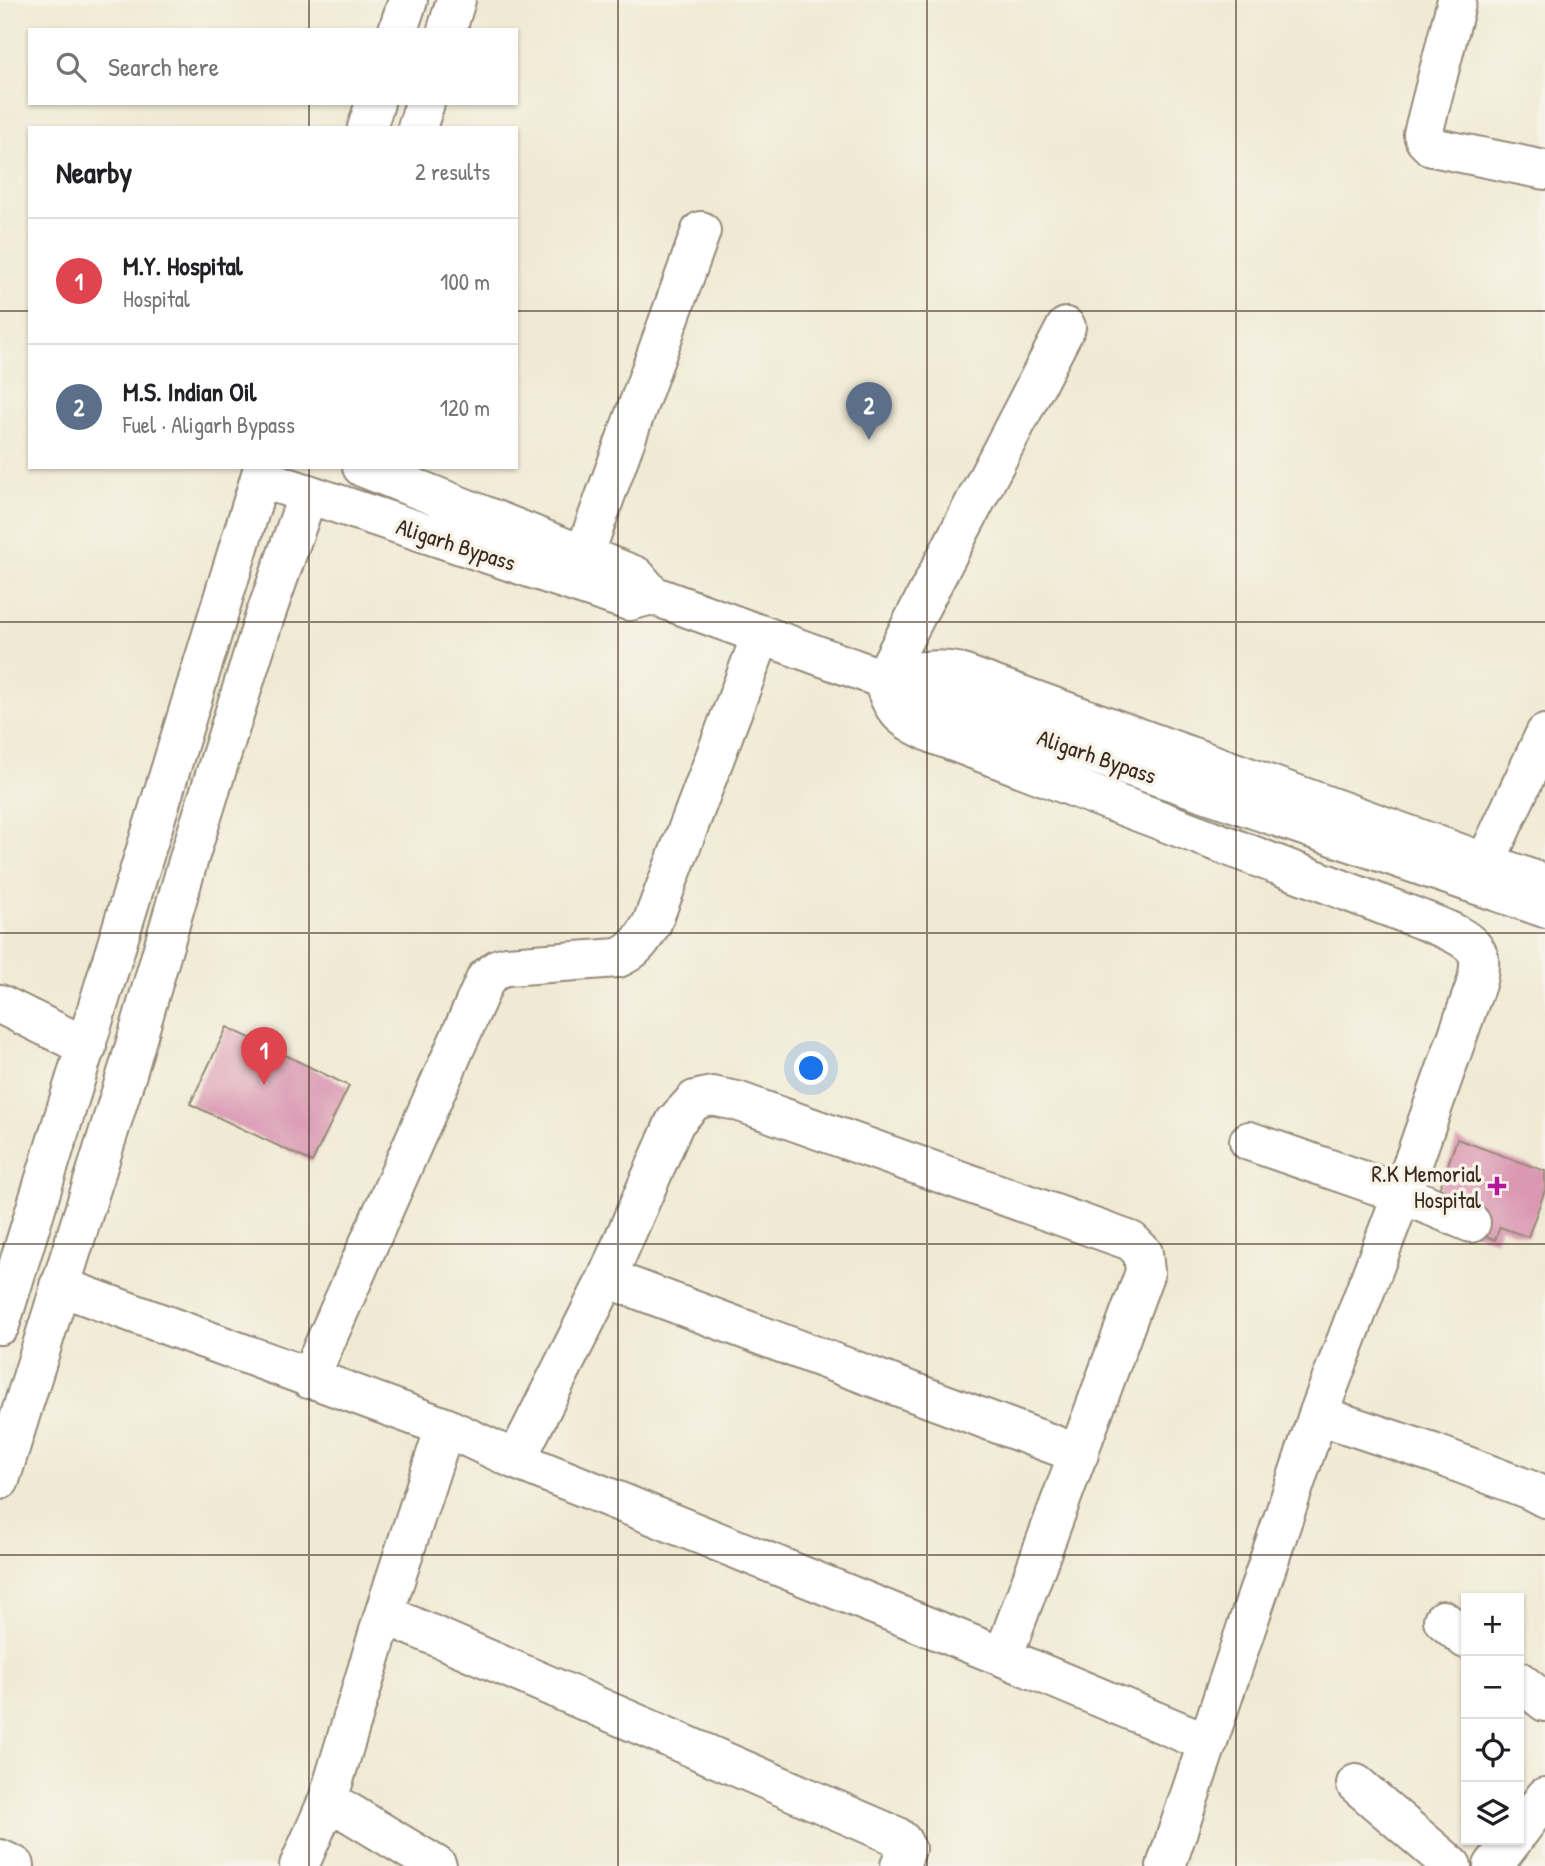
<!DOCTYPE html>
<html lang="en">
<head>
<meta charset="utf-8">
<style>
	body { margin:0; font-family:"Patrick Hand",sans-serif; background:#f2f2f2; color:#202124 }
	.controls { position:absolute; right:21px; bottom:21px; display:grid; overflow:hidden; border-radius:0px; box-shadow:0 2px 5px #0004 }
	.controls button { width:63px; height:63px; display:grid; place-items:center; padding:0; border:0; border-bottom:2px solid #e0e0e0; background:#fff; color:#202124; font:35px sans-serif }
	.you { position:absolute; left:812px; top:1069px; width:24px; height:24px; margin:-18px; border:5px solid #fff; border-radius:50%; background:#1a73e8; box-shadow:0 0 0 10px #1a73e833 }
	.badge { display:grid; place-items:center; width:46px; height:46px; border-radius:50%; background:#111827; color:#fff; font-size:23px; font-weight:700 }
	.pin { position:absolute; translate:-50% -58px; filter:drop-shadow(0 2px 4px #0008) }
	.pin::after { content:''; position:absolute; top:37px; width:24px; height:21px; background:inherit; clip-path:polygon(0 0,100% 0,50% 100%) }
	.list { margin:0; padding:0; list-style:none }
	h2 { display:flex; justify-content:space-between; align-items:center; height:91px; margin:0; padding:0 28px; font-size:30px }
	h2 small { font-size:23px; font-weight:400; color:#757577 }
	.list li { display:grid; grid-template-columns:46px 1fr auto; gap:21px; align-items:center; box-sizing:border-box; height:126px; padding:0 28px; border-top:2px solid #e0e0e0 }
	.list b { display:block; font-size:26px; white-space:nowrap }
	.list p { margin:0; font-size:23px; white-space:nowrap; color:#757577 }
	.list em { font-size:23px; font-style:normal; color:#757577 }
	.icon { flex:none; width:38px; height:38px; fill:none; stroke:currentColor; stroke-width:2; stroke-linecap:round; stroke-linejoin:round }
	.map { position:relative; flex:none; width:1545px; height:1866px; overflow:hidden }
	.search { position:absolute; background:#fff; box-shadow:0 2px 5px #0004; left:28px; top:28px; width:490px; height:77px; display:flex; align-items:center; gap:18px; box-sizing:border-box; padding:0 24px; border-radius:0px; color:#757577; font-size:26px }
	.panel { position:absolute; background:#fff; box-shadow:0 2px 5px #0004; left:28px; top:126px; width:490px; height:343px; border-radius:0px }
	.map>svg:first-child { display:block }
</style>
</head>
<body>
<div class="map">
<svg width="1545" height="1866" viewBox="0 0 1545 1866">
	<rect width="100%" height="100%" fill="#f7f3e8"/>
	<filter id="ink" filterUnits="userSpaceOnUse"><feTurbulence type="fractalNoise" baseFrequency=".0143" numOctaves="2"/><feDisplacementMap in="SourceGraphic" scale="14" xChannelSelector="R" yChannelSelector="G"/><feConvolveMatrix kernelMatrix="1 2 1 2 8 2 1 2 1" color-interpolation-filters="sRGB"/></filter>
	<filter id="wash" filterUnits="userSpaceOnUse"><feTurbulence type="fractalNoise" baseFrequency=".00686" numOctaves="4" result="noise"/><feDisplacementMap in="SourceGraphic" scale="28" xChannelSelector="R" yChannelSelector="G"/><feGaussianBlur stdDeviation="1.57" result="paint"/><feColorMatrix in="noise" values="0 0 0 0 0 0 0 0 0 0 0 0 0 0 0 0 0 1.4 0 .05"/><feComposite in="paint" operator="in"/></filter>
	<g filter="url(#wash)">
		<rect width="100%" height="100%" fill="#f0ead4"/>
		<g id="blocks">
			<path fill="#da98b2" d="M227,1027L349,1086L312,1162L190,1104Z
				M1457,1139L1545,1171V1190L1528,1237L1500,1227L1495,1240L1473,1232L1435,1201Z"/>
		</g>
	</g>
	<g filter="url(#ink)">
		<use href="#blocks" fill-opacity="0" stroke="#968a79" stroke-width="2"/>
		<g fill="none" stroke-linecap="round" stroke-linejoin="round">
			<defs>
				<path id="minor" d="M1457,0L1423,134L1425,140L1432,147L1545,170
					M1066,327L883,679C892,714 904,720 936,735L1412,916C1431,924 1474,936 1479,958C1480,965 1478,974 1477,981L1402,1194L1318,1415L1166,1866
					M584,555L701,231
					M883,679C909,673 931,667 957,672L1545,884
					M1486,861L1545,734
					M0,1004L87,1047
					M1249,1141L1402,1194L1471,1223
					M607,1278L1079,1454
					M59,1286L445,1427L516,1460L1003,1657L1208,1743
					M309,1379L486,978L499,968L507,966L618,958C635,951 643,939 652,923L761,636
					M1318,1415L1433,1453L1530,1490L1545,1498
					M516,1460L607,1278L675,1122L695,1100L712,1096L737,1101L1131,1241L1143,1253L1145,1272L1003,1657
					M384,1614L896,1836L902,1841L906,1849L900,1866
					M1443,1620L1466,1639
					M1519,1681L1545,1702
					M1356,1784L1452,1866
					M328,1800L384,1614L445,1427
					M1519,1832L1545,1797
					M0,1859L15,1866
					M299,1866L328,1800L437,1866
					M1493,1866L1513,1840"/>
				<path id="major" d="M0,1325L260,478
					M0,1480L128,1070L189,858L263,622L308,494"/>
				<path id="highway" d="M398,30L408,0
					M447,30L456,0
					M367,128L375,103
					M417,128L425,103
					M263,467L260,478L629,601L652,595
					M362,467L636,576L652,595L883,679L922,696L1545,908"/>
			</defs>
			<use href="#minor" stroke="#968a79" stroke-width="42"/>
			<use href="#major" stroke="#968a79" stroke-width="42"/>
			<use href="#highway" stroke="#968a79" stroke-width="42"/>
			<use href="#minor" stroke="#fff" stroke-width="38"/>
			<use href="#major" stroke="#fff" stroke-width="38"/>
			<use href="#highway" stroke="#fff" stroke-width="38"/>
		</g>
	</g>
	<path fill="none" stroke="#3b2a1e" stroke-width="2" stroke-opacity="0.55" d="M309,0V30M618,0V1866M927,0V1866M1236,0V1866M309,103V128M0,311H30M516,311H1545M309,467V1866M0,622H1545M0,933H1545M0,1244H1545M0,1555H1545"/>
	<path fill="#b5179e" stroke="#f7f3e8" stroke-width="2.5" d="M1493.5 1175.5h7v7h7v7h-7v7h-7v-7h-7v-7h7z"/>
	<g text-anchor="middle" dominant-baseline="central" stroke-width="7" stroke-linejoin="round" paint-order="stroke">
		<g font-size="23" fill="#3b2a1e" stroke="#f7f3e8">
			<text transform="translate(456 544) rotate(18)">Aligarh Bypass</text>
			<text transform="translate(1097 756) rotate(19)">Aligarh Bypass</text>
		</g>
		<g font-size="23" fill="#3b2a1e" stroke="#f7f3e8" text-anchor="end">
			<text x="1481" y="1173">R.K Memorial<tspan x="1481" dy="26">Hospital</tspan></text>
		</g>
	</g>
</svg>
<div class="controls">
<button>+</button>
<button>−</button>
<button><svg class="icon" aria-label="locate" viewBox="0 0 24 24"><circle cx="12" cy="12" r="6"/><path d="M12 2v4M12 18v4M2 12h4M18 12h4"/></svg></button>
<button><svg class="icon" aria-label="layers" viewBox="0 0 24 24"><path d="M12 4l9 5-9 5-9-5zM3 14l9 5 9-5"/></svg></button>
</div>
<div class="you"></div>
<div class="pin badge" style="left:264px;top:1085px;background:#e0444e">1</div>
<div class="pin badge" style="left:869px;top:440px;background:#5c6f8a">2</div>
<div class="search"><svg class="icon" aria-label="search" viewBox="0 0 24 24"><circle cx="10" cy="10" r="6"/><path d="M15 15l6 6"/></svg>Search here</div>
<section class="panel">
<h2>Nearby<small>2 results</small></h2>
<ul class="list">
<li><span class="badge" style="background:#e0444e">1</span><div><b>M.Y. Hospital</b><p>Hospital</p></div><em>100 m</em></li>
<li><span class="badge" style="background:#5c6f8a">2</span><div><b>M.S. Indian Oil</b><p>Fuel · Aligarh Bypass</p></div><em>120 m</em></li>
</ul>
</section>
</div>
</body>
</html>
